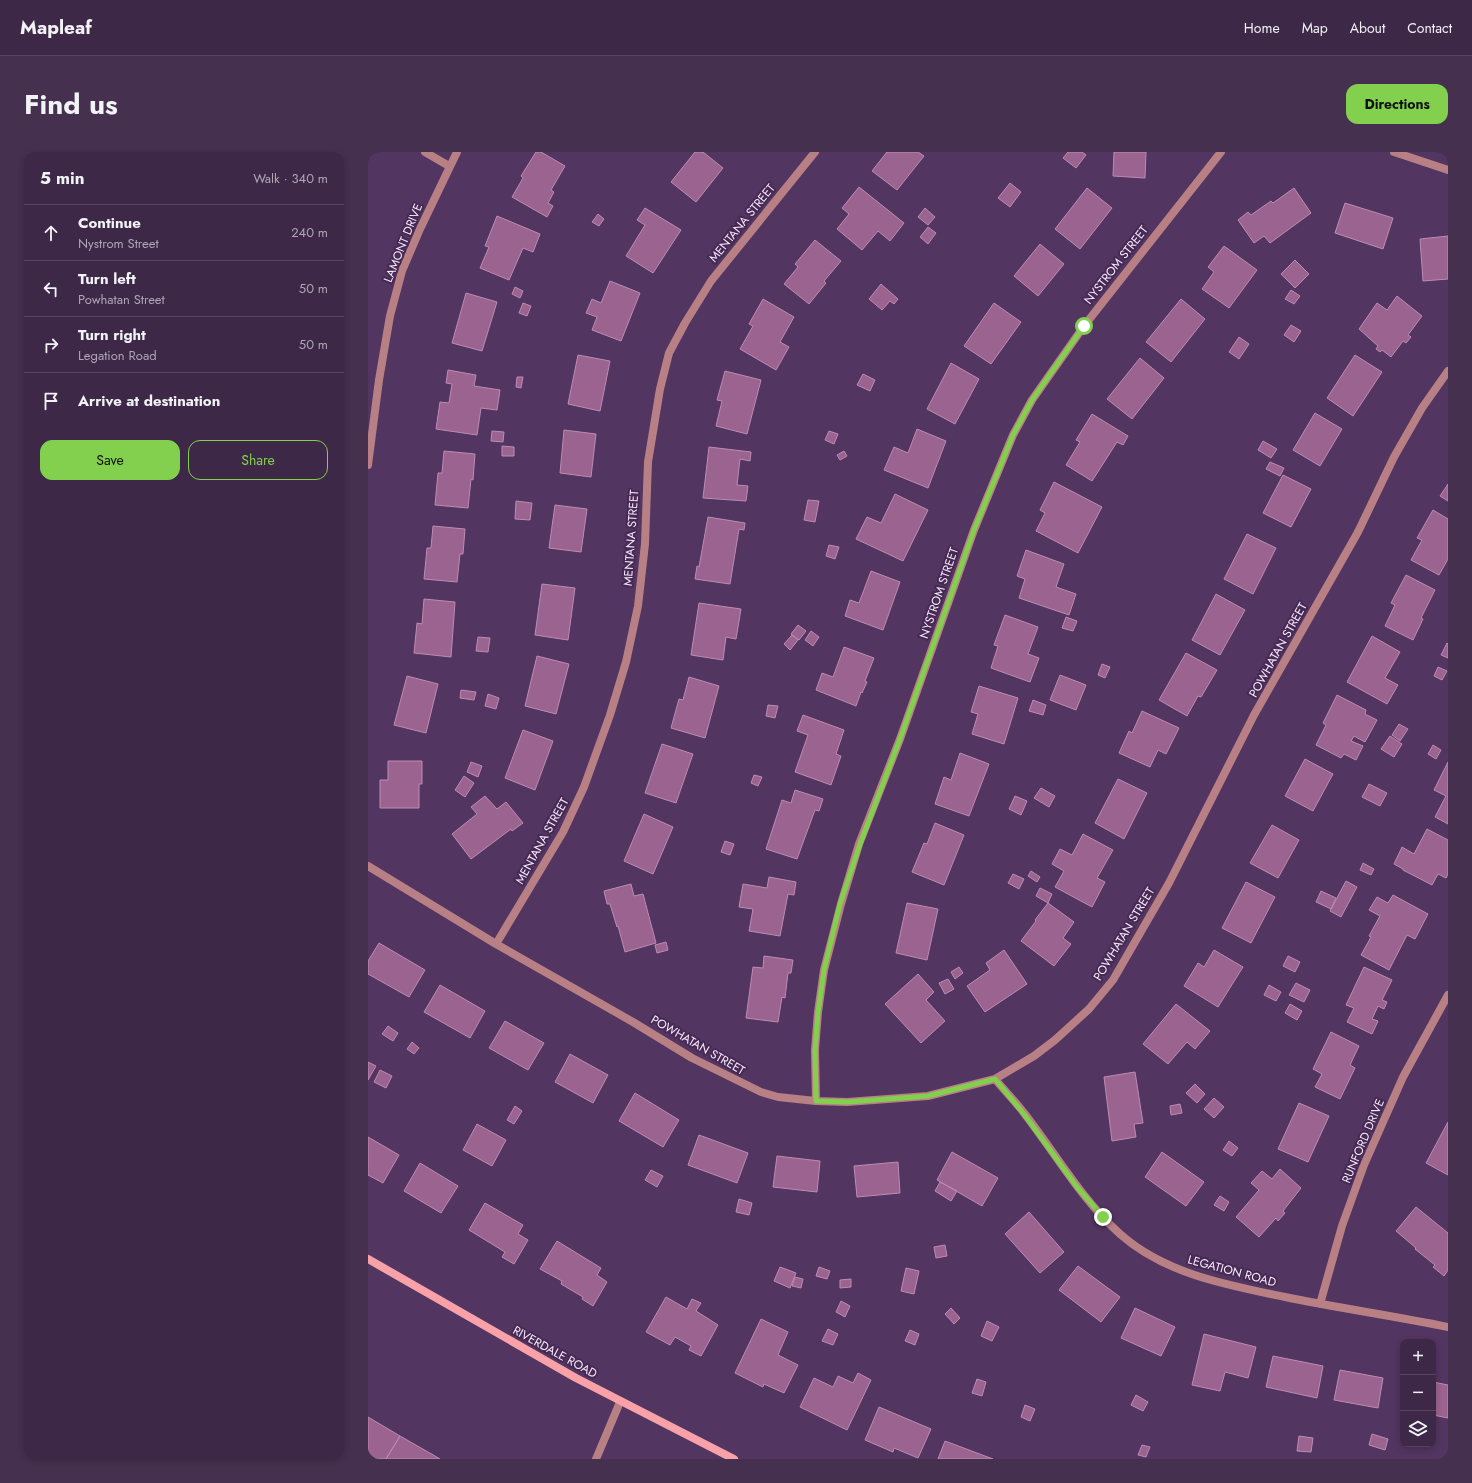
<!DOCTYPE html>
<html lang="en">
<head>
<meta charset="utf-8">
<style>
	body { margin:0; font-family:Jost,sans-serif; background:#45304f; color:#f1f3f6 }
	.controls { position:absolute; right:12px; bottom:12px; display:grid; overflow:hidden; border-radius:8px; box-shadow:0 2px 6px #0003 }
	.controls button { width:36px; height:36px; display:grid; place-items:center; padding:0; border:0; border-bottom:1px solid #574460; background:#3e2848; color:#f1f3f6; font:20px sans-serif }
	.stop { position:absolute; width:12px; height:12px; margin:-9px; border:3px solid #83d04e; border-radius:50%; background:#fff }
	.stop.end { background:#83d04e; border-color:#fff; box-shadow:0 1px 4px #0008 }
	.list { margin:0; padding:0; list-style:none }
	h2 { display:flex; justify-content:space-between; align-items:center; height:52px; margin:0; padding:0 16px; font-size:17px }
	h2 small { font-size:13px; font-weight:400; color:#ada6b4 }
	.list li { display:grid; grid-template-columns:26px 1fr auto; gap:12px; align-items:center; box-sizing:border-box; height:56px; padding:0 16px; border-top:1px solid #574460 }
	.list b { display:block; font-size:15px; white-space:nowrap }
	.list p { margin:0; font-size:13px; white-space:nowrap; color:#ada6b4 }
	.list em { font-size:13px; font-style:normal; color:#ada6b4 }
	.actions { display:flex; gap:8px; padding:12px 16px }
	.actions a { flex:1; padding:9px 0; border:1px solid #83d04e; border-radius:12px; text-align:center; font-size:14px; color:#83d04e }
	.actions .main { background:#83d04e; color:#111 }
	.icon { flex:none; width:22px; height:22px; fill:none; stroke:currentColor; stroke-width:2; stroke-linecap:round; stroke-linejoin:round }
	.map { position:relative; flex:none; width:1080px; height:1307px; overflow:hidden; border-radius:12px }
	header { display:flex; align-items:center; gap:24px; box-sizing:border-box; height:56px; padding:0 20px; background:#3e2848; border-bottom:1px solid #574460 }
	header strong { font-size:19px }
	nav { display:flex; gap:22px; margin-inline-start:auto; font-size:14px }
	.intro { display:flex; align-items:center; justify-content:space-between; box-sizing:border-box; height:96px; padding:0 24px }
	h1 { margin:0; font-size:28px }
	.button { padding:10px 18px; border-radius:12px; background:#83d04e; color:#111; font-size:14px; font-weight:700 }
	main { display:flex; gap:24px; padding:0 24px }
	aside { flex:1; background:#3e2848; border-radius:12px; box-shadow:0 2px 6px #0003 }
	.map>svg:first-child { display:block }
</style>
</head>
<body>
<header>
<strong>Mapleaf</strong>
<nav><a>Home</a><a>Map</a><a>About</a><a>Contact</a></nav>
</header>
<div class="intro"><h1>Find us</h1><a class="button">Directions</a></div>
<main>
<aside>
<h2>5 min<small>Walk · 340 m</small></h2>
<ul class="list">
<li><svg class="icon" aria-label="ahead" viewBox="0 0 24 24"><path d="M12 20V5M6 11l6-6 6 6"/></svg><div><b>Continue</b><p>Nystrom Street</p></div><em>240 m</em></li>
<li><svg class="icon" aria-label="left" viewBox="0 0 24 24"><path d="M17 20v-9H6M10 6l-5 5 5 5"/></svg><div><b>Turn left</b><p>Powhatan Street</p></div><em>50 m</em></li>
<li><svg class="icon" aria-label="right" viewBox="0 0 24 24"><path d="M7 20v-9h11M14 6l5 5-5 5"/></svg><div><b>Turn right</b><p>Legation Road</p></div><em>50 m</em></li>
<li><svg class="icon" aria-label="arrive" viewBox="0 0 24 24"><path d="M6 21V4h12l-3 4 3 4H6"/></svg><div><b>Arrive at destination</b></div></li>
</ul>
<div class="actions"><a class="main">Save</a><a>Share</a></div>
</aside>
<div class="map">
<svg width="1080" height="1307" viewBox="0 0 1080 1307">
	<rect width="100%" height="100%" fill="#523560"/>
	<path fill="#9b638f" stroke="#be8cb2" d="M168,0H173L197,14L183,38L186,40L180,51L185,54L179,65L144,45L155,26L153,24Z
		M327,0H335L355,16L328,50L303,30Z
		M519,0H550L556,4L529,38L504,19Z
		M700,0H714L718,3L708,16L695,6Z
		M746,0H778L777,26L745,24Z
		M642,31L653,40L642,55L630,46Z
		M491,35L536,71L522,89L510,79L494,98L469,77L481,62L474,56Z
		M719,36L744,56L712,97L687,77Z
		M926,36L943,61L902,91L896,84L886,91L870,68L880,60L883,63L903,49L905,51Z
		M977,51L1025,66L1015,97L967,81Z
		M277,56L313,78L285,121L258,104L277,73L269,68Z
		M557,56L567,65L560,73L550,65Z
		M230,62L236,67L231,74L224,70Z
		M129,64L172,82L165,100L155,96L141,128L112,116L121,95L117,94Z
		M560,75L568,81L560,92L552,85Z
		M1080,84V127L1055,129L1052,87Z
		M447,88L473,109L456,129L458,131L441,152L416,132L430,115L427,112Z
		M672,92L696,112L670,144L646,124Z
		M856,94L889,118L861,156L834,137L846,120L840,115Z
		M927,108L941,122L927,136L913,122Z
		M242,129L272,141L253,189L224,178L229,165L218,161L224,147L233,151Z
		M513,132L530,147L526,152L522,149L514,158L501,147Z
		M147,135L155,139L152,146L144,142Z
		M923,138L932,144L926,152L917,147Z
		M98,141L129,150L114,199L84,191Z
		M1029,144L1054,164L1040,183L1043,185L1038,191L1035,189L1023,205L1014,198L1012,200L1008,197L1010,194L991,177L1009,151L1019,158Z
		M395,147L426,165L412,190L421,195L408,218L372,197L385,174L381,172Z
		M813,147L837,167L803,210L778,190Z
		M155,151L163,154L159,164L151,161Z
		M626,151L653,170L623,212L596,194Z
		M923,173L933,179L926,190L916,183Z
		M871,185L881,192L871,207L861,200Z
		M210,203L242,209L232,259L200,252Z
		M987,203L1014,220L985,264L959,246Z
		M772,206L796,226L764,267L739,247Z
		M583,211L611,227L587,272L559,257Z
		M80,218L108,223L106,234L132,238L129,258L113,256L109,283L68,277L72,250L81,251L84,232L78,231Z
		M357,219L393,228L379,282L348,274L354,249L349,248Z
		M495,222L507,228L502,239L489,233Z
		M149,225H155L153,236L148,235Z
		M947,261L974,277L952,314L925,298Z
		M724,262L760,284L755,293L749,290L724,329L698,313L712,290L708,288Z
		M549,277L578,289L560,336L516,318L526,295L540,301Z
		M196,278L228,282L223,325L192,321Z
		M124,279L136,280L135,290L123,289Z
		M461,279L470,282L466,292L457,288Z
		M895,289L909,297L903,306L890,298Z
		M134,294L146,295V304H134Z
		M341,295L383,300L382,309L372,307L369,333L380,334L378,349L335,346Z
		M76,299L107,302L105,328L103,327L100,356L67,353L70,321H74Z
		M476,299L479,304L472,308L469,303Z
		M902,310L916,316L912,324L898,317Z
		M915,323L943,337L923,375L895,361Z
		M686,330L734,355L710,401L668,379L677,361L672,358Z
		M1080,332V349L1072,344Z
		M527,342L560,358L535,409L488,387L499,365L513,371Z
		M440,348L451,349L447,370L436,368Z
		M148,349L164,351L162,368L147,367Z
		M187,353L219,357L213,400L181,396Z
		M1065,358L1080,367V407L1071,423L1043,408L1054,388L1049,386Z
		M340,365L377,371L376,378L371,377L362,432L327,427L329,414L331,415Z
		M65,374L97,377L95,402H92L89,430L56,427L59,396H63Z
		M879,382L908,396L885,442L856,427Z
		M461,393L471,395L467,407L458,404Z
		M658,398L696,412L688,435L708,442L701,463L651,446L657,427L649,424Z
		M503,419L532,430L515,478L477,464L482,448L491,451Z
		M1038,423L1067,438L1053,466L1055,467L1045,488L1017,474L1027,453L1023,451Z
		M174,432L207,436L200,488L167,483Z
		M848,442L877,458L852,503L824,488Z
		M56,447L87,450L83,505L46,501L49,471L54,472Z
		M331,451L373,457L368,487L358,485L355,508L323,503Z
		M637,463L670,475L660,502L671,506L662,530L623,516L630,494L626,493Z
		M698,465L709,469L705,479L694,476Z
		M430,473L438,479L431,488L423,482Z
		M443,479L451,485L445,494L437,488Z
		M424,483L430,488L422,498L416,492Z
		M1004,484L1032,500L1017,526L1030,533L1019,552L979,530Z
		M110,485L122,486L120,500L108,499Z
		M1079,491L1080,492V506L1073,503Z
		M476,495L506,506L497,529L499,530L494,541L493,540L488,554L448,538L454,521L465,525Z
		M818,501L849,518L833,545L830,544L819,564L791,548Z
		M169,504L201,512L188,562L157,554Z
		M734,512L742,515L737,526L730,523Z
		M1070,515L1079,519L1074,528L1066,524Z
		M692,523L718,533L708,558L682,548Z
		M39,524L70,532L58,581L26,573Z
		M321,525L351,534L337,586L303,576L311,547L315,548Z
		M611,534L650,546L636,592L604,582L610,562L603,560Z
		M93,538L108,540L106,548L92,546Z
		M120,542L131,546L128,557L117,554Z
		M969,543L998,558L997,562L1009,568L997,590L986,584L983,589L995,594L988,608L976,602L973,606L948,593L958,573L955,571Z
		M665,548L678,553L675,563L661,559Z
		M400,553L410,554L407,566L398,564Z
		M774,559L811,576L798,602L790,598L782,615L751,601L761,579L764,581Z
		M435,563L476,578L468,602L473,604L463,633L427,620L440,583L429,579Z
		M1031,572L1040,577L1032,589L1024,583Z
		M155,578L185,589L167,638L137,626Z
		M1022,584L1034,592L1026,605L1013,597Z
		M294,592L325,602L308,651L277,641Z
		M1065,593L1073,598L1068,607L1060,602Z
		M592,601L621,612L601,664L567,652L576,625L583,628Z
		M937,607L965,622L945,659L917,644Z
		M20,609H54V632H51V656H12V628H20Z
		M103,610L114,614L110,625L99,620Z
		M1080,610V672L1067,665L1078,644L1066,638Z
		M386,623L394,625L390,634L383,631Z
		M96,624L106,631L97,645L87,638Z
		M750,627L779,641L756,687L727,671Z
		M1001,632L1019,641L1012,654L994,645Z
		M673,636L687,644L681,655L666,646Z
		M427,638L455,647L451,659L447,658L429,707L398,697L414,648L423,651Z
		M117,644L129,657L138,650L155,671L144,679L143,677L103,707L84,682L109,662L103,655Z
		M647,644L659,649L653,663L641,657Z
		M276,662L305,675L285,722L256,709Z
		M567,671L596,683L576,733L544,720L556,691L559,692Z
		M904,673L931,688L910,726L882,711Z
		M1059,677L1080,688V722L1078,726L1070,722L1064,733L1035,718V717L1026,712L1034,695L1046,702Z
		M715,682L745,698L729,726L737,730L724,755L687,735L696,719L684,712L692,697L704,703Z
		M357,689L366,692L362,703L353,700Z
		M995,711L1006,717L1003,723L992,718Z
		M663,719L672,725L669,730L660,724Z
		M645,722L656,727L651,737L640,731Z
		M401,725L428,730L426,743L420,742L412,784L381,779L385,757L371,755L375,732L399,736Z
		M978,729L989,735L973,765L962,759Z
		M878,730L907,745L883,791L854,776Z
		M263,732L266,744L275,742L288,791L257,800L250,774L249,775L242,752H239L236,739Z
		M672,736L684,742L680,751L668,744Z
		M953,739L968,746L963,757L948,750Z
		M1025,743L1060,762L1047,787L1039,783L1021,818L993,803L1003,785L1001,784L1012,764L1001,758L1009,745L1020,751Z
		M539,751L570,757L559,808L528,801Z
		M680,751L706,770L695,786L703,792L686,814L653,789L668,769L667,768Z
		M298,790L300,798L289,801L287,793Z
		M11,791L57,818L41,845L0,822V809Z
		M636,798L659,832L617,860L599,834L622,818L618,811Z
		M846,798L875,815L850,855L816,834L830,811L836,815Z
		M396,804L425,808L423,821H420L417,846L414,845L410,870L378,866L385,815L395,816Z
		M920,804L932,810L927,820L915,814Z
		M591,815L595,821L587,827L583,820Z
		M996,815L1024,828L1014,848L1019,850L1016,857L1010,854L1004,867L1010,869L1004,882L979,870L986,856L978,853Z
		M550,822L566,840L558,848L577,869L553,891L517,852Z
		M580,827L586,837L577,842L571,831Z
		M928,831L942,838L936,850L921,843Z
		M72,833L117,859L102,886L56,860Z
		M901,833L913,840L908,849L896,843Z
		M808,852L842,879L827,897L819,890L800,912L775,892Z
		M922,852L934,859L929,868L917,861Z
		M137,869L176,891L160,918L121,896Z
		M20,874L30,881L25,889L14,882Z
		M963,880L991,894L982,913L987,916L972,947L947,935L954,922L945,917Z
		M44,890L51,896L46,902L39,897Z
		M202,902L240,923L225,951L187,930Z
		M0,910L8,914L0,928Z
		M12,918L24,924L18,936L6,930Z
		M767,920L775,971L766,972L768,985L744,989L736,925Z
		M827,932L837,942L829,951L818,941Z
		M267,941L311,968L295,995L251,969Z
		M846,946L856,955L846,966L836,957Z
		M931,951L961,964L940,1010L910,997Z
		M812,952L814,961L803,963L802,954Z
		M147,954L154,959L146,972L139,968Z
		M1080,970V1023L1058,1011Z
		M109,972L138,988L124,1014L95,998Z
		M331,983L380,1001L369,1031L320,1013Z
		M0,985L31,1003L15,1031L0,1023Z
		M861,989L870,996L864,1004L855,998Z
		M584,1000L630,1026L614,1054L569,1028Z
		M794,1000L836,1030L818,1054L777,1025Z
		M409,1004L452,1009L449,1040L405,1035Z
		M530,1010L532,1041L489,1045L486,1014Z
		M52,1011L90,1034L73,1061L36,1039Z
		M912,1017L933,1036L915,1059L917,1061L910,1069L908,1066L891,1085L868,1065L891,1038L883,1031L894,1019L904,1027Z
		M283,1018L295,1024L289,1035L277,1028Z
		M572,1030L589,1039L583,1049L567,1039Z
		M852,1044L861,1050L856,1059L846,1053Z
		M371,1047L384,1051L381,1063L368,1060Z
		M117,1051L155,1073L150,1082L160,1088L146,1112L134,1105L137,1100L101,1078Z
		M1048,1055L1080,1081V1118L1076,1124L1065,1115L1067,1113L1047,1097L1048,1096L1028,1079Z
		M661,1060L696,1100L672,1121L637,1082Z
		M189,1089L233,1116L229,1123L239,1130L225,1154L214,1147L215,1145L193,1132L194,1129L172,1117Z
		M577,1093L579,1104L568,1106L566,1095Z
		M710,1114L752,1145L733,1170L691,1138Z
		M412,1115L428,1121L422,1136L406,1129Z
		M451,1115L462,1119L459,1127L448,1124Z
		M538,1116L551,1119L546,1142L533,1139Z
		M427,1125L435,1127L433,1136L424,1134Z
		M483,1127V1135L472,1136V1128Z
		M298,1145L319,1157L324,1147L333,1151L328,1159L350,1173L333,1204L321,1198L323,1194L307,1185L302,1193L278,1180Z
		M473,1149L482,1154L477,1165L468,1160Z
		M583,1156L592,1166L586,1172L577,1162Z
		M767,1156L807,1175L793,1204L753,1186Z
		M393,1167L420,1180L410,1203L430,1213L416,1241L396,1232L395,1235L367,1221Z
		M619,1169L631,1175L624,1189L613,1184Z
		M460,1177L470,1182L465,1193L454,1189Z
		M542,1178L551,1182L547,1193L537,1189Z
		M836,1182L888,1195L880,1226L857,1220L852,1239L824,1233Z
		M905,1204L955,1214L949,1246L898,1235Z
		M972,1218L1015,1226L1010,1256L966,1248Z
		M490,1221L503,1228L479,1278L432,1255L446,1226L465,1235L470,1224L485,1231Z
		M609,1227L618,1230L614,1244L604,1241Z
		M1065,1230L1080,1233V1266L1065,1263Z
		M768,1243L780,1250L775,1259L763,1253Z
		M657,1253L667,1257L662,1269L653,1265Z
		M511,1255L563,1277L550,1306L526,1296L525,1300L497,1288Z
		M0,1265L32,1284L18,1307H0Z
		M1004,1282L1020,1287L1017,1298L1001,1293Z
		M32,1284L67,1304L72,1307H18Z
		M931,1284L945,1286L943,1300L929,1299Z
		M577,1289L625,1307H570Z
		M774,1293L782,1295L778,1305L770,1303Z"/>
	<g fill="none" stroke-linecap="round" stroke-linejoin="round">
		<path stroke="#b88084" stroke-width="8" d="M57,0L81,14
			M1026,0L1080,18
			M0,714L128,792L265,870L324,906L393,940L410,945L448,949L479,950L560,944L627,927L666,904L687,888L721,857L745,828L801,731L886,563L990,380L1026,305L1054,256L1080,219
			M128,792L195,680L216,635L242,563L258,510L270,454L277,392L280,310L292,237L301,201L317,171L343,129L447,0
			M627,927C636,938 647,949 656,961C688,1002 713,1047 752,1082C797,1122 859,1133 917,1145C971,1156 1026,1164 1080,1175
			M448,949L447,898L450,860L456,818L473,752L491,692L532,587L606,378L645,283L664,248L716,174L853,0
			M952,1152L974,1074L996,1013L1035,925L1080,843
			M228,1307L252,1250"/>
		<path stroke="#b88084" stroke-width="8" d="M0,313L11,228L22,164L34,119L52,77L89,0"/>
		<path stroke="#f9a1a8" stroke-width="8" d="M0,1107L208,1226L366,1307"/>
	</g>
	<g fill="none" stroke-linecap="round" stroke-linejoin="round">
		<path stroke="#83d04e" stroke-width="5" d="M716,174L664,248L645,283L606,378L532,587L492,692L472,752L456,818L450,860L447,898L448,949L479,950L560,944L627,927L656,962L709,1035L735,1065"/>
	</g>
	<g text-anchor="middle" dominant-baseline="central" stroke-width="4" stroke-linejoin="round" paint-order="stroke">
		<g font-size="12" fill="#f8eaff" stroke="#472a54">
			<text transform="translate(374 71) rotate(-51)">MENTANA STREET</text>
			<text transform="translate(35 91) rotate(-68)">LAMONT DRIVE</text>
			<text transform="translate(748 113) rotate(-52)">NYSTROM STREET</text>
			<text transform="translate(263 386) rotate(-86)">MENTANA STREET</text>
			<text transform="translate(571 441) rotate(-71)">NYSTROM STREET</text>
			<text transform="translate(910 498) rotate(-61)">POWHATAN STREET</text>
			<text transform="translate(174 689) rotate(-61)">MENTANA STREET</text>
			<text transform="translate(756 782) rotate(-59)">POWHATAN STREET</text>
			<text transform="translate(330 893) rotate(30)">POWHATAN STREET</text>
			<text transform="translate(995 989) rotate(-67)">RUNFORD DRIVE</text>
			<text transform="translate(864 1119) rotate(15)">LEGATION ROAD</text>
			<text transform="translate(187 1200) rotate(29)">RIVERDALE ROAD</text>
		</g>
	</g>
</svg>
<div class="controls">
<button>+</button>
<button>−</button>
<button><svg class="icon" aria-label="layers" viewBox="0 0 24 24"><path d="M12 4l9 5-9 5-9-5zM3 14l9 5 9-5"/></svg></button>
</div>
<div class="stop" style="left:716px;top:174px"></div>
<div class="stop end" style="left:735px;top:1065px"></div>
</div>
</main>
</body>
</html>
